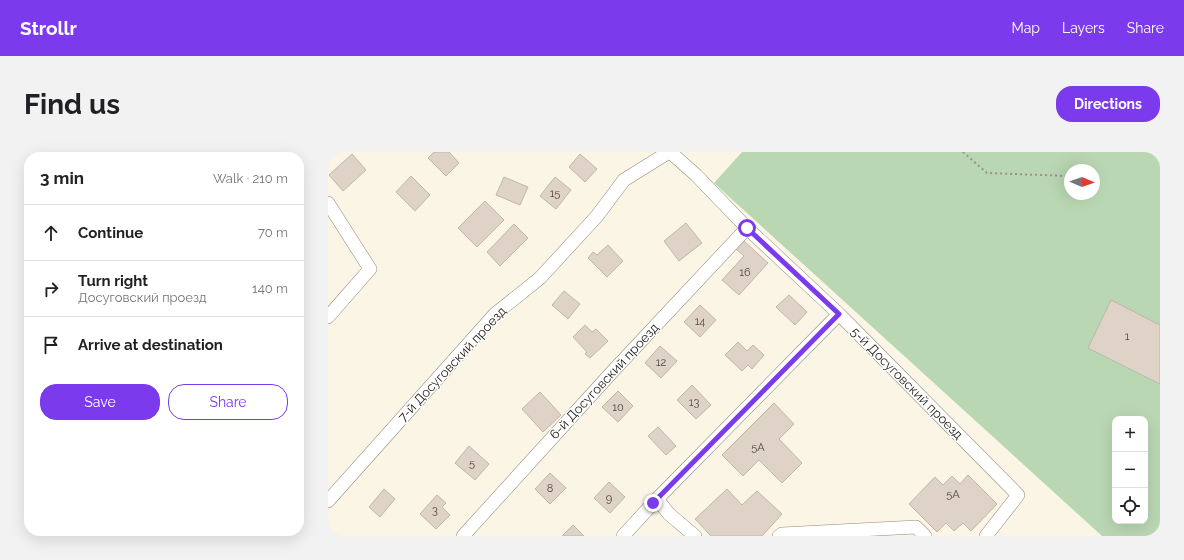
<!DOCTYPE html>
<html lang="en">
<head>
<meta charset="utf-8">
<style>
	body { margin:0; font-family:Raleway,sans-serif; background:#f2f2f2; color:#202124 }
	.controls { position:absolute; right:12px; bottom:12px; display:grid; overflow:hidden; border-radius:8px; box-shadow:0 4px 16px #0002 }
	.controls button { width:36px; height:36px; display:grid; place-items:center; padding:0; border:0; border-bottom:1px solid #e0e0e0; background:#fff; color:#202124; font:20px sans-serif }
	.compass { position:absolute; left:736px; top:12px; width:36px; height:36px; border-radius:50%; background:#fff; box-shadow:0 4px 16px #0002; rotate:92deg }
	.stop { position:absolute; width:12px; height:12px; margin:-9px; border:3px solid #7c3aed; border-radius:50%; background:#fff }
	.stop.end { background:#7c3aed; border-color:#fff; box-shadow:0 1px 4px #0008 }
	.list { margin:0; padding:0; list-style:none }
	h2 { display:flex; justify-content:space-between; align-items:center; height:52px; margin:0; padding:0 16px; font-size:17px }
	h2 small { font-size:13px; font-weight:400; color:#757577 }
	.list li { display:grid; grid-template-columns:26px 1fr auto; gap:12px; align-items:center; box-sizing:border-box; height:56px; padding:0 16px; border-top:1px solid #e0e0e0 }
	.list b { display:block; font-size:15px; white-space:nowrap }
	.list p { margin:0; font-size:13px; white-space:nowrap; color:#757577 }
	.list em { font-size:13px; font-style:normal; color:#757577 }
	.actions { display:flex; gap:8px; padding:12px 16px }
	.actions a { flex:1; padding:9px 0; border:1px solid #7c3aed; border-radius:16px; text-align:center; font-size:14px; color:#7c3aed }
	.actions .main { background:#7c3aed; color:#fff }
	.icon { flex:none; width:22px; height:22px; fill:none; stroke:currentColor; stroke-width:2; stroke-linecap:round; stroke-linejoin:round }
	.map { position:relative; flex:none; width:832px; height:384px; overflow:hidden; border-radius:16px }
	header { display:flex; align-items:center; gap:24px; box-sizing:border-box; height:56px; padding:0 20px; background:#7c3aed; color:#fff }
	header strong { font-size:19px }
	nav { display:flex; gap:22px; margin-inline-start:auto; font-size:14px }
	.intro { display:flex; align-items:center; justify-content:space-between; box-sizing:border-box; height:96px; padding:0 24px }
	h1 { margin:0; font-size:28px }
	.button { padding:10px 18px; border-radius:16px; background:#7c3aed; color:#fff; font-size:14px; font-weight:700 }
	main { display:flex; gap:24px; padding:0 24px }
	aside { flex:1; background:#fff; border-radius:16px; box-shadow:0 4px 16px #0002 }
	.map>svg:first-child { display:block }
</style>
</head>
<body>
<header>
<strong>Strollr</strong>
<nav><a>Map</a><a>Layers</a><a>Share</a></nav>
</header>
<div class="intro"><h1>Find us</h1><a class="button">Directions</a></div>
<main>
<aside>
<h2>3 min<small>Walk · 210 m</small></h2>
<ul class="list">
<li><svg class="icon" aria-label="ahead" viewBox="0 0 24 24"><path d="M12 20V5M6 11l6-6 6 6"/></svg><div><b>Continue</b></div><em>70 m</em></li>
<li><svg class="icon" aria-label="right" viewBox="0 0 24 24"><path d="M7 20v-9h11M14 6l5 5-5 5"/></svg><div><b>Turn right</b><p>Досуговский проезд</p></div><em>140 m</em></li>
<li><svg class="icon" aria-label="arrive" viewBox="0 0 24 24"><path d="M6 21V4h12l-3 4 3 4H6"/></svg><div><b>Arrive at destination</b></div></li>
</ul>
<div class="actions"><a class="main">Save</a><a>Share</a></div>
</aside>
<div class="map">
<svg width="832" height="384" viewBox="0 0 832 384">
	<rect width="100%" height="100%" fill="#fbf5e6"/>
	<path fill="#bad7b3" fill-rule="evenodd" d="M414,0H832V384H774L386,31ZM742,18H766V42H742ZM787,267H817V369H787Z"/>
	<path fill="#dfd2c7" stroke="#c1b5aa" d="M106,0H121L131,11L118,24L100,6Z
		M24,2L38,18L15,39L1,23Z
		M252,2L269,17L257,30L241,15Z
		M83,24L102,43L87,59L68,40Z
		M176,25L200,35L192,53L168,43Z
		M227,25L243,38L228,57L212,44Z
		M157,49L176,68L149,95L130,76Z
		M358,71L374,91L351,109L336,89Z
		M186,72L200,86L172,114L159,100Z
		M415,88L440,111L411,143L394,128L416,104L408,97Z
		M280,93L295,109L279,125L260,106L265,100L269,103Z
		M236,139L252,152L240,167L224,153Z
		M461,143L479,160L467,173L448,155Z
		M783,148L832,173V232L760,196Z
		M372,153L388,168L372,185L356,170Z
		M257,173L264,180L268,177L280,189L262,206L257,202L259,200L245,185Z
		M410,190L419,199L425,193L436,203L424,217L420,213L414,219L397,203Z
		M332,194L349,209L333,226L317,211Z
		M364,233L383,253L368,267L349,248Z
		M290,239L305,254L290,270L274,255Z
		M212,240L233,263L215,280L194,257Z
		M446,251L466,272L451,287L474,311L454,331L431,308L415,324L394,303Z
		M330,275L348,294L338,303L320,284Z
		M141,294L161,312L147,328L127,311Z
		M222,321L238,336L222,352L207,337Z
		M640,323L669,352L643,379L635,371L626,379L618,371L609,380L581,352L607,325L615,333L624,324L632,332Z
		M281,330L297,345L282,361L266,346Z
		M56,337L67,347L52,365L41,355Z
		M399,337L414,353L429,339L454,362L434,384H383L367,367Z
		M109,343L118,351L114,355L122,363L108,377L92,362Z
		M245,373L256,384H234Z"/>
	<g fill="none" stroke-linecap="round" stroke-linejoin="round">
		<defs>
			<path id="minor" d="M342,0L368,23L419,76L511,162L690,343L658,384
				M0,51L42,117L0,165
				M329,347L341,362L367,384
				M0,349L167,162L212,126L269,64L296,28L341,0
				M135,384L285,219L419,76
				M295,384L329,347L511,162
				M451,384L454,382L588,375L597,384"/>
		</defs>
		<use href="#minor" stroke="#908a7c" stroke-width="14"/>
		<path stroke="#969287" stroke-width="2" stroke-dasharray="2 3" stroke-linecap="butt" d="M635,0L659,21L742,24
			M766,25H769"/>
		<use href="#minor" stroke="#fff" stroke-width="13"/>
	</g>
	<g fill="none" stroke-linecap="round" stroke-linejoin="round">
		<path stroke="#7c3aed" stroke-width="5" d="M325,351L511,162L419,76"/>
	</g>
	<g text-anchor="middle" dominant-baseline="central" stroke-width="3" stroke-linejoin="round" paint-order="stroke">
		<g font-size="11" fill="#4e4942">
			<text x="227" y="41">15</text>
			<text x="417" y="120">16</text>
			<text x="372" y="169">14</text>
			<text x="799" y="184">1</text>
			<text x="333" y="210">12</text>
			<text x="366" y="250">13</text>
			<text x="290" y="255">10</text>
			<text x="430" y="295">5А</text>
			<text x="144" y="311">5</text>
			<text x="222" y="336">8</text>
			<text x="625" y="342">5А</text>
			<text x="281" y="346">9</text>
			<text x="107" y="358">3</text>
		</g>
		<g font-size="13" fill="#1d1b16" stroke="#fff">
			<text transform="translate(124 212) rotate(-47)">7-й Досуговский проезд</text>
			<text transform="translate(276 229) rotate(-47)">6-й Досуговский проезд</text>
			<text transform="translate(579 231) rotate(45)">5-й Досуговский проезд</text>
		</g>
	</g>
</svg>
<div class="controls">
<button>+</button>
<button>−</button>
<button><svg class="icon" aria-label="locate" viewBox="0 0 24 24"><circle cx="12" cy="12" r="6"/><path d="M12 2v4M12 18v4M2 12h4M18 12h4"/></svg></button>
</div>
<svg class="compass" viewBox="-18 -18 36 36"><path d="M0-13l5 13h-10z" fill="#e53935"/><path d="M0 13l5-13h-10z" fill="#757577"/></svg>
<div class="stop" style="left:419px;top:76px"></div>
<div class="stop end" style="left:325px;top:351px"></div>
</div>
</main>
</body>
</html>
